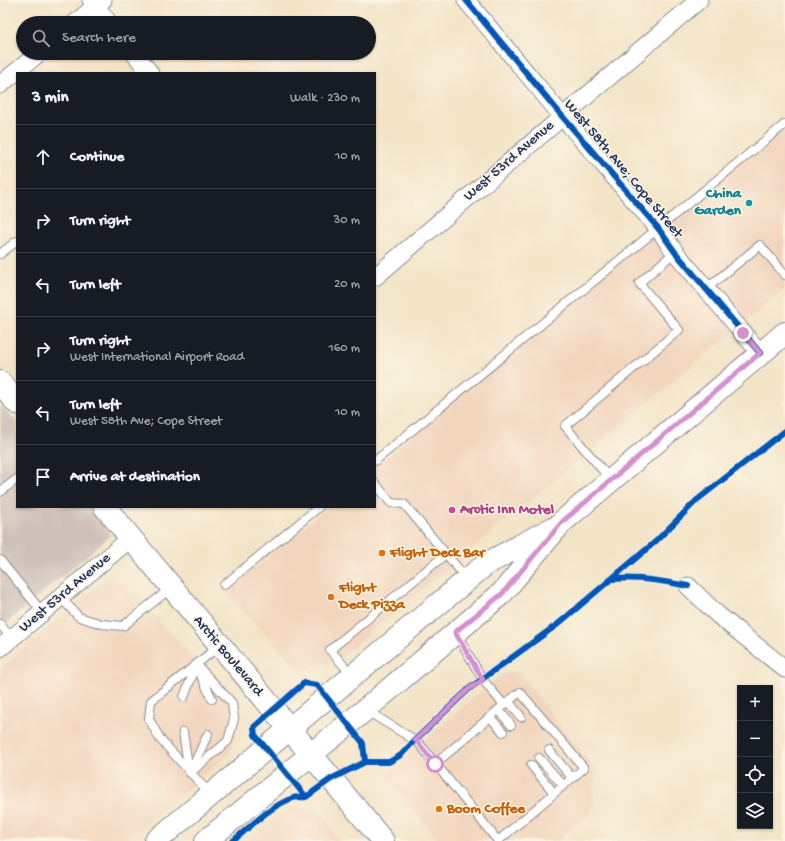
<!DOCTYPE html>
<html lang="en">
<head>
<meta charset="utf-8">
<style>
	body { margin:0; font-family:"Gochi Hand",sans-serif; background:#242831; color:#f1f3f6 }
	.controls { position:absolute; right:12px; bottom:12px; display:grid; overflow:hidden; border-radius:0px; box-shadow:0 1px 3px #0004 }
	.controls button { width:36px; height:36px; display:grid; place-items:center; padding:0; border:0; border-bottom:1px solid #363941; background:#171b24; color:#f1f3f6; font:20px sans-serif }
	.stop { position:absolute; width:12px; height:12px; margin:-9px; border:3px solid #d690ce; border-radius:50%; background:#fff }
	.stop.end { background:#d690ce; border-color:#fff; box-shadow:0 1px 4px #0008 }
	.list { margin:0; padding:0; list-style:none }
	h2 { display:flex; justify-content:space-between; align-items:center; height:52px; margin:0; padding:0 16px; font-size:17px }
	h2 small { font-size:13px; font-weight:400; color:#9ea1a6 }
	.list li { display:grid; grid-template-columns:26px 1fr auto; gap:12px; align-items:center; box-sizing:border-box; height:64px; padding:0 16px; border-top:1px solid #363941 }
	.list b { display:block; font-size:15px; white-space:nowrap }
	.list p { margin:0; font-size:13px; white-space:nowrap; color:#9ea1a6 }
	.list em { font-size:13px; font-style:normal; color:#9ea1a6 }
	.icon { flex:none; width:22px; height:22px; fill:none; stroke:currentColor; stroke-width:2; stroke-linecap:round; stroke-linejoin:round }
	.map { position:relative; flex:none; width:785px; height:841px; overflow:hidden }
	.search { position:absolute; background:#171b24; box-shadow:0 1px 3px #0004; left:16px; top:16px; width:360px; height:44px; display:flex; align-items:center; gap:10px; box-sizing:border-box; padding:0 14px; border-radius:22px; color:#9ea1a6; font-size:15px }
	.panel { position:absolute; background:#171b24; box-shadow:0 1px 3px #0004; left:16px; top:72px; width:360px; height:436px; border-radius:0px }
	.map>svg:first-child { display:block }
</style>
</head>
<body>
<div class="map">
<svg width="785" height="841" viewBox="0 0 785 841">
	<rect width="100%" height="100%" fill="#fcf5e5"/>
	<filter id="ink" filterUnits="userSpaceOnUse"><feTurbulence type="fractalNoise" baseFrequency=".025" numOctaves="2"/><feDisplacementMap in="SourceGraphic" scale="8" xChannelSelector="R" yChannelSelector="G"/><feConvolveMatrix kernelMatrix="1 2 1 2 8 2 1 2 1" color-interpolation-filters="sRGB"/></filter>
	<filter id="wash" filterUnits="userSpaceOnUse"><feTurbulence type="fractalNoise" baseFrequency=".012" numOctaves="4" result="noise"/><feDisplacementMap in="SourceGraphic" scale="16" xChannelSelector="R" yChannelSelector="G"/><feGaussianBlur stdDeviation="0.9" result="paint"/><feColorMatrix in="noise" values="0 0 0 0 0 0 0 0 0 0 0 0 0 0 0 0 0 1.4 0 .05"/><feComposite in="paint" operator="in"/></filter>
	<g filter="url(#wash)">
		<rect width="100%" height="100%" fill="#f3e4c7"/>
		<path fill="#f2d5bd" d="M785,122V289L336,661L300,670L225,593L328,507H375V467Z
			M106,579L125,584L240,709L232,752L125,841H0V669Z
			M517,671L595,769L592,811L557,841H439L385,775L500,675Z
			M292,805L320,813L340,841H248Z"/>
		<path fill="#cfc1ba" d="M0,403L17,423V507H88L111,535L0,628Z"/>
	</g>
	<g filter="url(#ink)">
		<g fill="none" stroke-linecap="round" stroke-linejoin="round">
			<defs>
				<path id="service" d="M0,254L17,241
					M706,289L760,245L785,275
					M375,461L785,124
					M611,480L565,426L679,330L639,283L675,252
					M375,483L391,503L404,504L467,579
					M0,492L17,479
					M0,560L42,612
					M224,585L319,507
					M60,597L79,617L102,624L123,626L171,588
					M0,624L11,638
					M456,633L483,680L504,705L520,692L584,768L498,841
					M199,671L212,699
					M352,675L330,650L446,554
					M184,697L196,666
					M509,702L521,717
					M499,710L511,725
					M367,711L418,742L498,841
					M490,717L503,732
					M183,732L189,772
					M549,750L572,778
					M539,758L563,785
					M435,764L504,705
					M531,765L554,793
					M191,770L208,734
					M190,773L228,741L234,719L232,703L197,665
					M210,794L160,739L149,719L151,701L219,646"/>
				<path id="minor" d="M91,0L109,23
					M466,0L562,116L658,228L675,252L760,353
					M75,23L103,0
					M134,53L150,73
					M0,85L39,53
					M375,277L699,0
					M688,586L718,615L785,669
					M0,648L131,538"/>
				<path id="secondary" d="M0,382L17,403
					M105,507L383,841"/>
				<path id="primary" d="M156,841L486,564L551,529
					M206,841L365,710L502,593L562,522L785,333"/>
			</defs>
			<use href="#service" stroke="#878a92" stroke-width="10"/>
			<use href="#minor" stroke="#878a92" stroke-width="19"/>
			<use href="#secondary" stroke="#878a92" stroke-width="24"/>
			<use href="#primary" stroke="#878a92" stroke-width="24"/>
			<use href="#service" stroke="#fff" stroke-width="8"/>
			<use href="#minor" stroke="#fff" stroke-width="17"/>
			<use href="#secondary" stroke="#fff" stroke-width="22"/>
			<use href="#primary" stroke="#fff" stroke-width="22"/>
			<defs>
				<path id="cycleway" d="M466,0L562,116L658,228L675,252L760,353
					M612,579C639,577 662,581 688,586
					M365,761L363,743L317,685L304,683L254,727L255,735L306,797L331,779L365,762H389L401,755L415,740L470,688L558,624L655,542L697,500L785,431
					M233,841C251,826 270,806 293,798C297,797 302,797 306,797"/>
			</defs>
			<use href="#cycleway" stroke="#fcf5e5" stroke-width="8"/>
			<use href="#cycleway" stroke="#0057b8" stroke-width="6"/>
		</g>
	</g>
	<g fill="none" stroke-linecap="round" stroke-linejoin="round" filter="url(#ink)">
		<path stroke="#d690ce" stroke-width="5" d="M435,764L418,742L415,740L470,688L483,680L455,632L502,594L562,522L760,353L743,333"/>
	</g>
	<circle fill="#0f9aa8" stroke="#fcf5e5" stroke-width="1.5" cx="749" cy="203" r="4"/>
	<circle fill="#d1479c" stroke="#fcf5e5" stroke-width="1.5" cx="452" cy="510" r="4"/>
	<g fill="#e8710a" stroke="#fcf5e5" stroke-width="1.5">
		<circle cx="382" cy="553" r="4"/>
		<circle cx="331" cy="597" r="4"/>
		<circle cx="439" cy="809" r="4"/>
	</g>
	<g text-anchor="middle" dominant-baseline="central" stroke-width="3" stroke-linejoin="round" paint-order="stroke">
		<g font-size="15" fill="#1b2f5e" stroke="#fcf5e5">
			<text transform="translate(509 161) rotate(-41)">West 53rd Avenue</text>
			<text transform="translate(623 169) rotate(50)">West 58th Ave; Cope Street</text>
			<text transform="translate(65 593) rotate(-40)">West 53rd Avenue</text>
			<text transform="translate(228 656) rotate(50)">Arctic Boulevard</text>
		</g>
		<g font-size="15" font-weight="bold" fill="#0d838f" stroke="#fcf5e5" text-anchor="end">
			<text x="741" y="194">China<tspan x="741" dy="17">Garden</tspan></text>
		</g>
		<g font-size="15" font-weight="bold" fill="#b23c85" stroke="#fcf5e5" text-anchor="start">
			<text x="460" y="510">Arctic Inn Motel</text>
		</g>
		<g font-size="15" font-weight="bold" fill="#c56008" stroke="#fcf5e5" text-anchor="start">
			<text x="390" y="553">Flight Deck Bar</text>
			<text x="339" y="588">Flight<tspan x="339" dy="17">Deck Pizza</tspan></text>
			<text x="447" y="809">Boom Coffee</text>
		</g>
	</g>
</svg>
<div class="controls">
<button>+</button>
<button>−</button>
<button><svg class="icon" aria-label="locate" viewBox="0 0 24 24"><circle cx="12" cy="12" r="6"/><path d="M12 2v4M12 18v4M2 12h4M18 12h4"/></svg></button>
<button><svg class="icon" aria-label="layers" viewBox="0 0 24 24"><path d="M12 4l9 5-9 5-9-5zM3 14l9 5 9-5"/></svg></button>
</div>
<div class="stop" style="left:435px;top:764px"></div>
<div class="stop end" style="left:743px;top:333px"></div>
<div class="search"><svg class="icon" aria-label="search" viewBox="0 0 24 24"><circle cx="10" cy="10" r="6"/><path d="M15 15l6 6"/></svg>Search here</div>
<section class="panel">
<h2>3 min<small>Walk · 230 m</small></h2>
<ul class="list">
<li><svg class="icon" aria-label="ahead" viewBox="0 0 24 24"><path d="M12 20V5M6 11l6-6 6 6"/></svg><div><b>Continue</b></div><em>10 m</em></li>
<li><svg class="icon" aria-label="right" viewBox="0 0 24 24"><path d="M7 20v-9h11M14 6l5 5-5 5"/></svg><div><b>Turn right</b></div><em>30 m</em></li>
<li><svg class="icon" aria-label="left" viewBox="0 0 24 24"><path d="M17 20v-9H6M10 6l-5 5 5 5"/></svg><div><b>Turn left</b></div><em>20 m</em></li>
<li><svg class="icon" aria-label="right" viewBox="0 0 24 24"><path d="M7 20v-9h11M14 6l5 5-5 5"/></svg><div><b>Turn right</b><p>West International Airport Road</p></div><em>160 m</em></li>
<li><svg class="icon" aria-label="left" viewBox="0 0 24 24"><path d="M17 20v-9H6M10 6l-5 5 5 5"/></svg><div><b>Turn left</b><p>West 58th Ave; Cope Street</p></div><em>10 m</em></li>
<li><svg class="icon" aria-label="arrive" viewBox="0 0 24 24"><path d="M6 21V4h12l-3 4 3 4H6"/></svg><div><b>Arrive at destination</b></div></li>
</ul>
</section>
</div>
</body>
</html>
